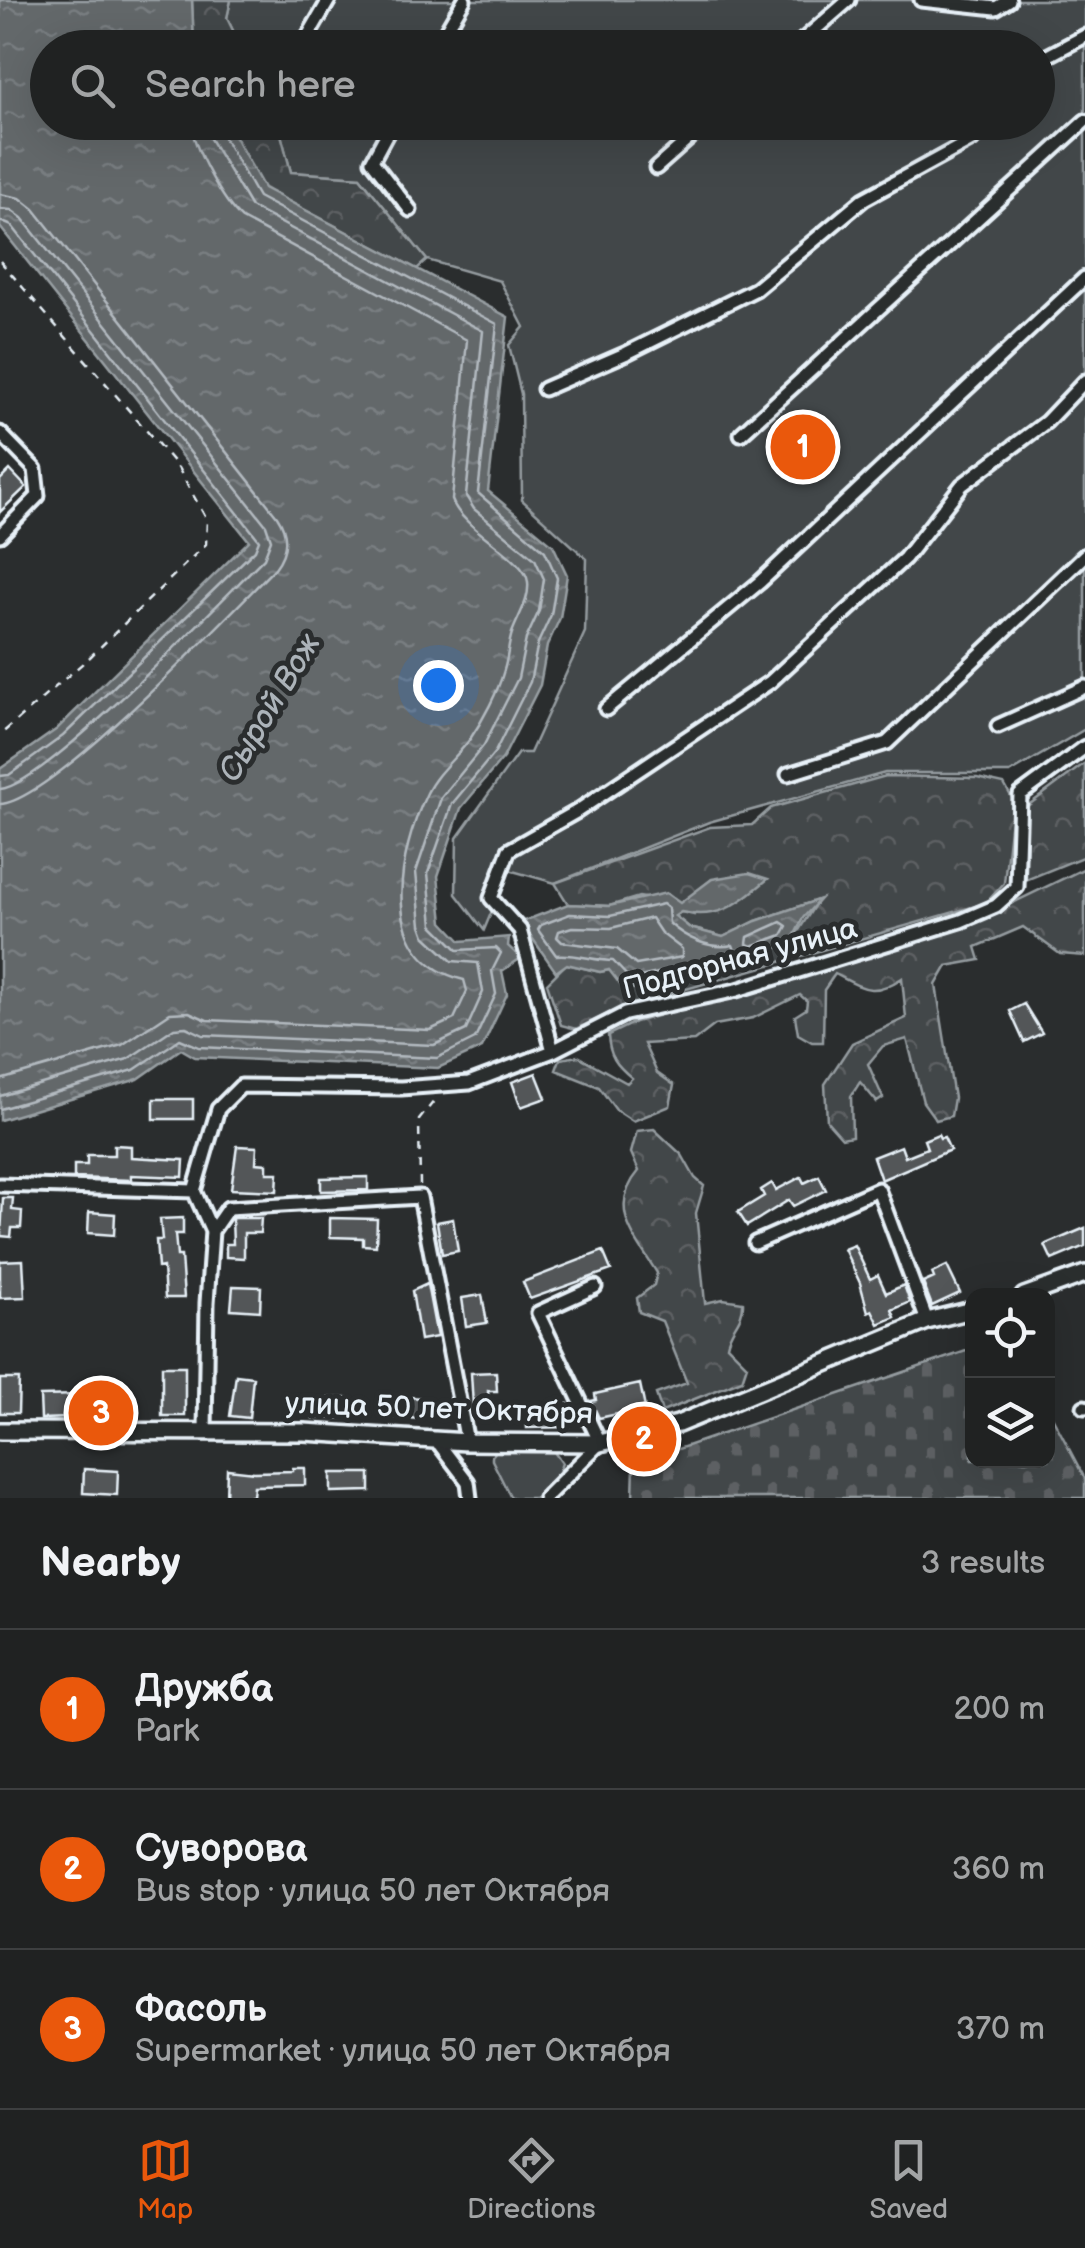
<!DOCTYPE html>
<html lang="en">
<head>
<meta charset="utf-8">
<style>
	body { margin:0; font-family:"Balsamiq Sans",sans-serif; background:#2d2f2f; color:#f1f3f6 }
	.controls { position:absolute; right:30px; bottom:30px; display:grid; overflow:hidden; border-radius:20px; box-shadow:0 10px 40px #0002 }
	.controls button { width:90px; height:90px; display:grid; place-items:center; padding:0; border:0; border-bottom:2px solid #3d3f40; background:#202222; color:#f1f3f6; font:50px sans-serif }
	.you { position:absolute; left:438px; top:685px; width:35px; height:35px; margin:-25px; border:8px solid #fff; border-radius:50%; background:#1a73e8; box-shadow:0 0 0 15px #1a73e833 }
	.badge { display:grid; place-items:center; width:65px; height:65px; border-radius:50%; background:#ea580c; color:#fff; font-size:32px; font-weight:700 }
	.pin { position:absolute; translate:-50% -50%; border:5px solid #fff; box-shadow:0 2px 10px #0006 }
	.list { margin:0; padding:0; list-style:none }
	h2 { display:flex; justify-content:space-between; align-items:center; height:130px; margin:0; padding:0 40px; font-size:42px }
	h2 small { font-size:32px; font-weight:400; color:#a2a4a5 }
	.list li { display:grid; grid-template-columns:65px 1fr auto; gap:30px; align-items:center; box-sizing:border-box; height:160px; padding:0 40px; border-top:2px solid #3d3f40 }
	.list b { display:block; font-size:38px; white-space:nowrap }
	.list p { margin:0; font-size:32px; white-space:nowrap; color:#a2a4a5 }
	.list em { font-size:32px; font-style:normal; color:#a2a4a5 }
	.icon { flex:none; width:55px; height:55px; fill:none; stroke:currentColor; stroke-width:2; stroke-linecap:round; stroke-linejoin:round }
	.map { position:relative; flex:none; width:1085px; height:1498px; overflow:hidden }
	.search { position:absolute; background:#202222; box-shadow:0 10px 40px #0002; left:30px; right:30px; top:30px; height:110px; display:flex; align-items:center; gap:25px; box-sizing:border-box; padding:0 35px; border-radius:55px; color:#a2a4a5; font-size:38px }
	.sheet { height:610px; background:#202222 }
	nav { display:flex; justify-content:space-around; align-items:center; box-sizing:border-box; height:140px; border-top:2px solid #3d3f40; background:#202222; font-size:28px; color:#a2a4a5 }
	nav a { display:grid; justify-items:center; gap:5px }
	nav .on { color:#ea580c }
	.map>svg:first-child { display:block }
</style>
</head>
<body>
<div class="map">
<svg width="1085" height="1498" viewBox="0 0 1085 1498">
	<defs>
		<pattern id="forest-crowns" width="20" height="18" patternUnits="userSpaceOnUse" patternTransform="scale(2.5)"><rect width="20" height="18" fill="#424648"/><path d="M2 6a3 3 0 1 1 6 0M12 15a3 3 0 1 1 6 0" fill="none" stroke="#5d6163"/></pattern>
		<pattern id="cemetery-stones" width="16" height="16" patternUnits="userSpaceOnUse" patternTransform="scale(2.5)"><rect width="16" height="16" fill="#424648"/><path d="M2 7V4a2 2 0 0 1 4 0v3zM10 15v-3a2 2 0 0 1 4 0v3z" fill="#5d6163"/></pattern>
		<pattern id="water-ripples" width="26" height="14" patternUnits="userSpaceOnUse" patternTransform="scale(2.5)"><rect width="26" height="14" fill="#63686b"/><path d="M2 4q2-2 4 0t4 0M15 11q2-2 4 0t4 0" fill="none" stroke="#797e81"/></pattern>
	</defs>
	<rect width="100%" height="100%" fill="#2a2d2e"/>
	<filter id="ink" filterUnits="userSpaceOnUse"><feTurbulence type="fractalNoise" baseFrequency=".01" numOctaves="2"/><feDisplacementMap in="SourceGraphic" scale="20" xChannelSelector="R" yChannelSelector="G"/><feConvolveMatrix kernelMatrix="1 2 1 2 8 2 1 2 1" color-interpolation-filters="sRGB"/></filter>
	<g filter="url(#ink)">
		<path fill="#424648" stroke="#959ca0" stroke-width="2.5" d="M231,0H1085V729L1010,773H885L709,822L555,883L509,870L484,930L456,894L457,838L518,753H530L585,632L587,559L522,500L521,394L509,345L524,327L500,281L427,260L360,177L291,172L278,123L1038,122V48H241L227,18Z
			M498,1449L554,1452L562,1463L559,1472L535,1498H511L492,1460V1456Z"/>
		<path fill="url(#forest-crowns)" stroke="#959ca0" stroke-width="2.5" d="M192,0H231L227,18L241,47H194Z
			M227,123H278L291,172L360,177L427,260L417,269L263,188Z
			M1085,763V856L1026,880V807Z
			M886,776L977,778L1004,784L1013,800L1004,883L986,903L620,1008L576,1029L561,1025L547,983L566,964L600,972L610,970L623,988L635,989L735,967L743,960L791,943L818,900L756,921L723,937L690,928L675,916L681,912L694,915L712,879L680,904L639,897L609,906L568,904L555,883L710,827L752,825L771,808Z
			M1085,868V956L1060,954L1023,927L976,947L980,960L947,966L936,985L954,1098L951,1116L936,1120L923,1102L907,1039L883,1046L868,1064L883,1098L877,1102L860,1082L851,1096L852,1136L842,1138L827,1121L825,1084L852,1043L906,1018L902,978C873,997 864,989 835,974L824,990L823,1042H812L798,1034L795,1016L806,1009L807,1001L800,995L753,1018L715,1025L694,1041L644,1044L657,1073L674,1085L670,1106L633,1121L616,1110L599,1087L556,1070L560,1059L578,1056L627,1083L632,1078C616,1065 609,1056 608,1035L635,1022L825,970L963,927Z
			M654,1129L682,1155L695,1178L704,1186L696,1213L705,1303L723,1299L743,1302C744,1320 730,1328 727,1345L747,1365L742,1380L662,1412L656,1394L687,1383L662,1321L639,1312L637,1298L654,1285L657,1273C635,1237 607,1209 639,1171L631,1153L637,1131Z"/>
		<path fill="url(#cemetery-stones)" stroke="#959ca0" stroke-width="2.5" d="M972,1349V1460H1048V1409L1085,1479V1498H633L634,1464Z"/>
		<path fill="url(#water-ripples)" stroke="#989fa3" stroke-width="2.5" d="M0,0H192L194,47L48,48V122L227,123L264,188L508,317L488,491L553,545L567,575L560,618L547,646L540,685L503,758L461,808L438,876L443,922L461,941L509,937L508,946L521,958L502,971L507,994L482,1048L438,1068L195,1057L181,1049L138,1079L0,1120V769L57,729L249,541L0,227Z
			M749,873L768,879C738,903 722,920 681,912L675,916L690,928L723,937L756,921L820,899L803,918L791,943L743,960L735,967L680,981L623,988L609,970L600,972L567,964L556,972L521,922L568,904L609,906L666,893L680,903L712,879Z"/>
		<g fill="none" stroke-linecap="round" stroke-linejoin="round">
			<path stroke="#b3bac0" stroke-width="2.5" d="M0,194L20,198L34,209L277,516C289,534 288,551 275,568C230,613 52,802 0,804
				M0,209L11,210L22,218L266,525L271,540L264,558C223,598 44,787 0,789
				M0,221L12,226L259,540L255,550L63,736L9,775L0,776
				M663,904L668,908L669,923C685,938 710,950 733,945L736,953L729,958L630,979L613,961C594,961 575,953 556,955L538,930L541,925L570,914L610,916Z
				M651,918L661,933L682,949V957L636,965L617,949L562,942L557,937L559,931L572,927L611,928Z
				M781,922L787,926L782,935L752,946L747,944L748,937Z
				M0,1080L122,1045L170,1013L189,1012L207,1020L430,1030L454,1019L467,991L464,980C376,959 398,853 427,793C437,772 457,757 470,739C483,720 498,692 504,670C508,658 508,645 512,633C518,616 530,600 528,582C526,557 463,531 452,500L467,340L242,219C224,203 192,147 191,122
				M0,1096L128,1059L174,1028L186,1027L203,1035L434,1045L466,1030L483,992L478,963L452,961L425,936L421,925L416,872L441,798L484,745L518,678L526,639L539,611L544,579L535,559L474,509L466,496L483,331L251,207L209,137L206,122
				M0,1109L134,1070L180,1039L199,1047L437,1058L475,1039L496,994L492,971L501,953L496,948L458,950L433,925L428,873L452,804L495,752L530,682L538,643L551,615L557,578L545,551L478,493L497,324L258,197L220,131L219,122"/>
		</g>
		<path fill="#535759" stroke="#e8f1f8" stroke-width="2.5" d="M10,470L26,487L0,512V480Z
			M1024,1004L1042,1033L1024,1042L1010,1011Z
			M536,1073L546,1098L521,1107L512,1082Z
			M154,1099H193V1119H154Z
			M938,1134L940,1138L944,1137L950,1150L881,1180L873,1157L901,1146L905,1157L927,1148L924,1140Z
			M114,1145L131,1146V1157L184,1160L183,1177L131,1175V1180L74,1178V1165H87V1155H114Z
			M237,1146L257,1147L256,1163L267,1164V1173H278L277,1191L231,1189Z
			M819,1176L826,1190L793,1206L789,1200L747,1226L738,1212L764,1196L761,1190L772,1183L776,1190L801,1177L804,1183Z
			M368,1177V1190L321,1191V1178Z
			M3,1198H13L12,1210L22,1211L21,1228H12L11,1237L1,1236Z
			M89,1212L115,1214L114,1235L88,1233Z
			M183,1218V1234H175L177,1256H181L184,1298H165L163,1267L158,1268L156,1240H162L160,1219Z
			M232,1218H261L260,1233H244V1258L226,1257V1244H233Z
			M330,1218L377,1219L376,1246L363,1245V1238L330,1237Z
			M453,1219L458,1251L442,1254L437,1222Z
			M1085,1228V1246L1052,1260L1045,1245Z
			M854,1245L870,1279L878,1275L886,1293L904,1285L910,1302L892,1310L895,1317L879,1324L872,1310L868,1312L860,1283L844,1249Z
			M603,1251L611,1270L530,1299L523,1282Z
			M23,1260L25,1297L0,1298V1261Z
			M947,1266L960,1293L932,1306L923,1283L934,1278L932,1273Z
			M427,1284L437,1337L420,1340L412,1291Z
			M233,1286L261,1287L260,1311L231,1309Z
			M482,1295L487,1323L466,1326L462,1298Z
			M162,1366H185V1416H162Z
			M496,1372L497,1391H488L489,1405L473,1406L471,1373Z
			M236,1375L253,1377L249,1418L230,1416Z
			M0,1379H19L18,1413H0Z
			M640,1384L645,1408L599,1418L591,1401L596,1400L595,1394Z
			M122,1394L123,1416L41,1419L40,1396Z
			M391,1396L423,1398L421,1419L390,1417Z
			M313,1398H351V1418H313Z
			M568,1404L569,1427L527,1428L526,1405Z
			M293,1468H305V1485L254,1486L253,1496L226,1498L227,1469L254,1472L293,1471Z
			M84,1469L118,1471L117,1495L83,1493Z
			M331,1473H370V1491L331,1492Z"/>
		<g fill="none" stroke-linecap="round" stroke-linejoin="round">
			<defs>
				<path id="street" d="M921,0L996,8L1009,0
					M301,48L329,0
					M436,48L464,0
					M794,48L849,0
					M1038,61L1085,36
					M393,122L372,161L410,210
					M656,168L708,122
					M544,389L627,353L756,289L864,199L972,140L986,122
					M0,433L35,469L38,496L0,535
					M741,434L1085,121
					M606,709L760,582L1085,278
					M998,726L1085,687
					M788,774L887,743L1085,555
					M553,1051L520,930L491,898L509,850L576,812L770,682L905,558L962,485L1046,422L1085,381
					M0,1185L194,1191
					M194,1191L218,1109L241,1086L401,1088L469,1083L553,1051L625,1014L737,990L961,921L996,906L1017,887L1020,795L1085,747
					M194,1191L212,1231L207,1303L205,1430
					M212,1231L228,1208L420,1197L467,1442
					M755,1243L878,1189L927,1321
					M1084,1407H1085
					M436,1440L468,1482L470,1498
					M545,1498L600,1443L538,1313L595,1287"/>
				<path id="secondary" d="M1024,1296L1085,1274
					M0,1431L304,1432L467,1442L600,1443L678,1424L927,1321L972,1310"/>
			</defs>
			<use href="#street" stroke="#e8f1f8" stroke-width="19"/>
			<use href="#secondary" stroke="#e8f1f8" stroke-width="22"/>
			<path stroke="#e8f1f8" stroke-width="2.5" stroke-dasharray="8 8" stroke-linecap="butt" d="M0,261L177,466L207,520L206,544L90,657L0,735
				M420,1185L419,1120L435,1100"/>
			<use href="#street" stroke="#2a2d2e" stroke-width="11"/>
			<use href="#secondary" stroke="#2a2d2e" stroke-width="15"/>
		</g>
	</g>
	<g text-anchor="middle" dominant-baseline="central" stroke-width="10" stroke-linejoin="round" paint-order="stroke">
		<g font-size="30" fill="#e8f1f8" stroke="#2a2d2e">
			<text transform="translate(740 959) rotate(-15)">Подгорная улица</text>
			<text transform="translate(439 1409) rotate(2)">улица 50 лет Октября</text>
		</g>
		<g font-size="32" font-style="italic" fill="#acb3b9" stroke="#2a2d2e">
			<text transform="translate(270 708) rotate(-59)">Сырой Вож</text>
		</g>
	</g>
</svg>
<div class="controls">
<button><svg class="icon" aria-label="locate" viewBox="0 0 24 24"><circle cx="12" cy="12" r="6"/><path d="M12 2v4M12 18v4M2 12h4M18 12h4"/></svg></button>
<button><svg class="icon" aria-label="layers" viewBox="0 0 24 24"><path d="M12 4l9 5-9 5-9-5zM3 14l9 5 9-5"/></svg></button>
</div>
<div class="you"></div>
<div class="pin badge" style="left:803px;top:447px">1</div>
<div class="pin badge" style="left:644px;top:1439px">2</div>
<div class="pin badge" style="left:101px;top:1413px">3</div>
<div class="search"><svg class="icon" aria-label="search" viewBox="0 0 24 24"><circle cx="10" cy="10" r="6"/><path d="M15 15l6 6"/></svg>Search here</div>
</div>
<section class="sheet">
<h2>Nearby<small>3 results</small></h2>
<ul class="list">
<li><span class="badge">1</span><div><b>Дружба</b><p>Park</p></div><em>200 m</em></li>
<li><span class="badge">2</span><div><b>Суворова</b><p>Bus stop · улица 50 лет Октября</p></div><em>360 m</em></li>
<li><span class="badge">3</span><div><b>Фасоль</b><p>Supermarket · улица 50 лет Октября</p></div><em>370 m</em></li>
</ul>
</section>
<nav>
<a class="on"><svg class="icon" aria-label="map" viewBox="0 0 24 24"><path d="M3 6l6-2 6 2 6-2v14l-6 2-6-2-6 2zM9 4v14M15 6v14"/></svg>Map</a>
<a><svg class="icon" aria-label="directions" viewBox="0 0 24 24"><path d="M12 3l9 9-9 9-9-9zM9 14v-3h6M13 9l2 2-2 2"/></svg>Directions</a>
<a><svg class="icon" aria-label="saved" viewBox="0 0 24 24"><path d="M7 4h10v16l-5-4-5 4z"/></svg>Saved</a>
</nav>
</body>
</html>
